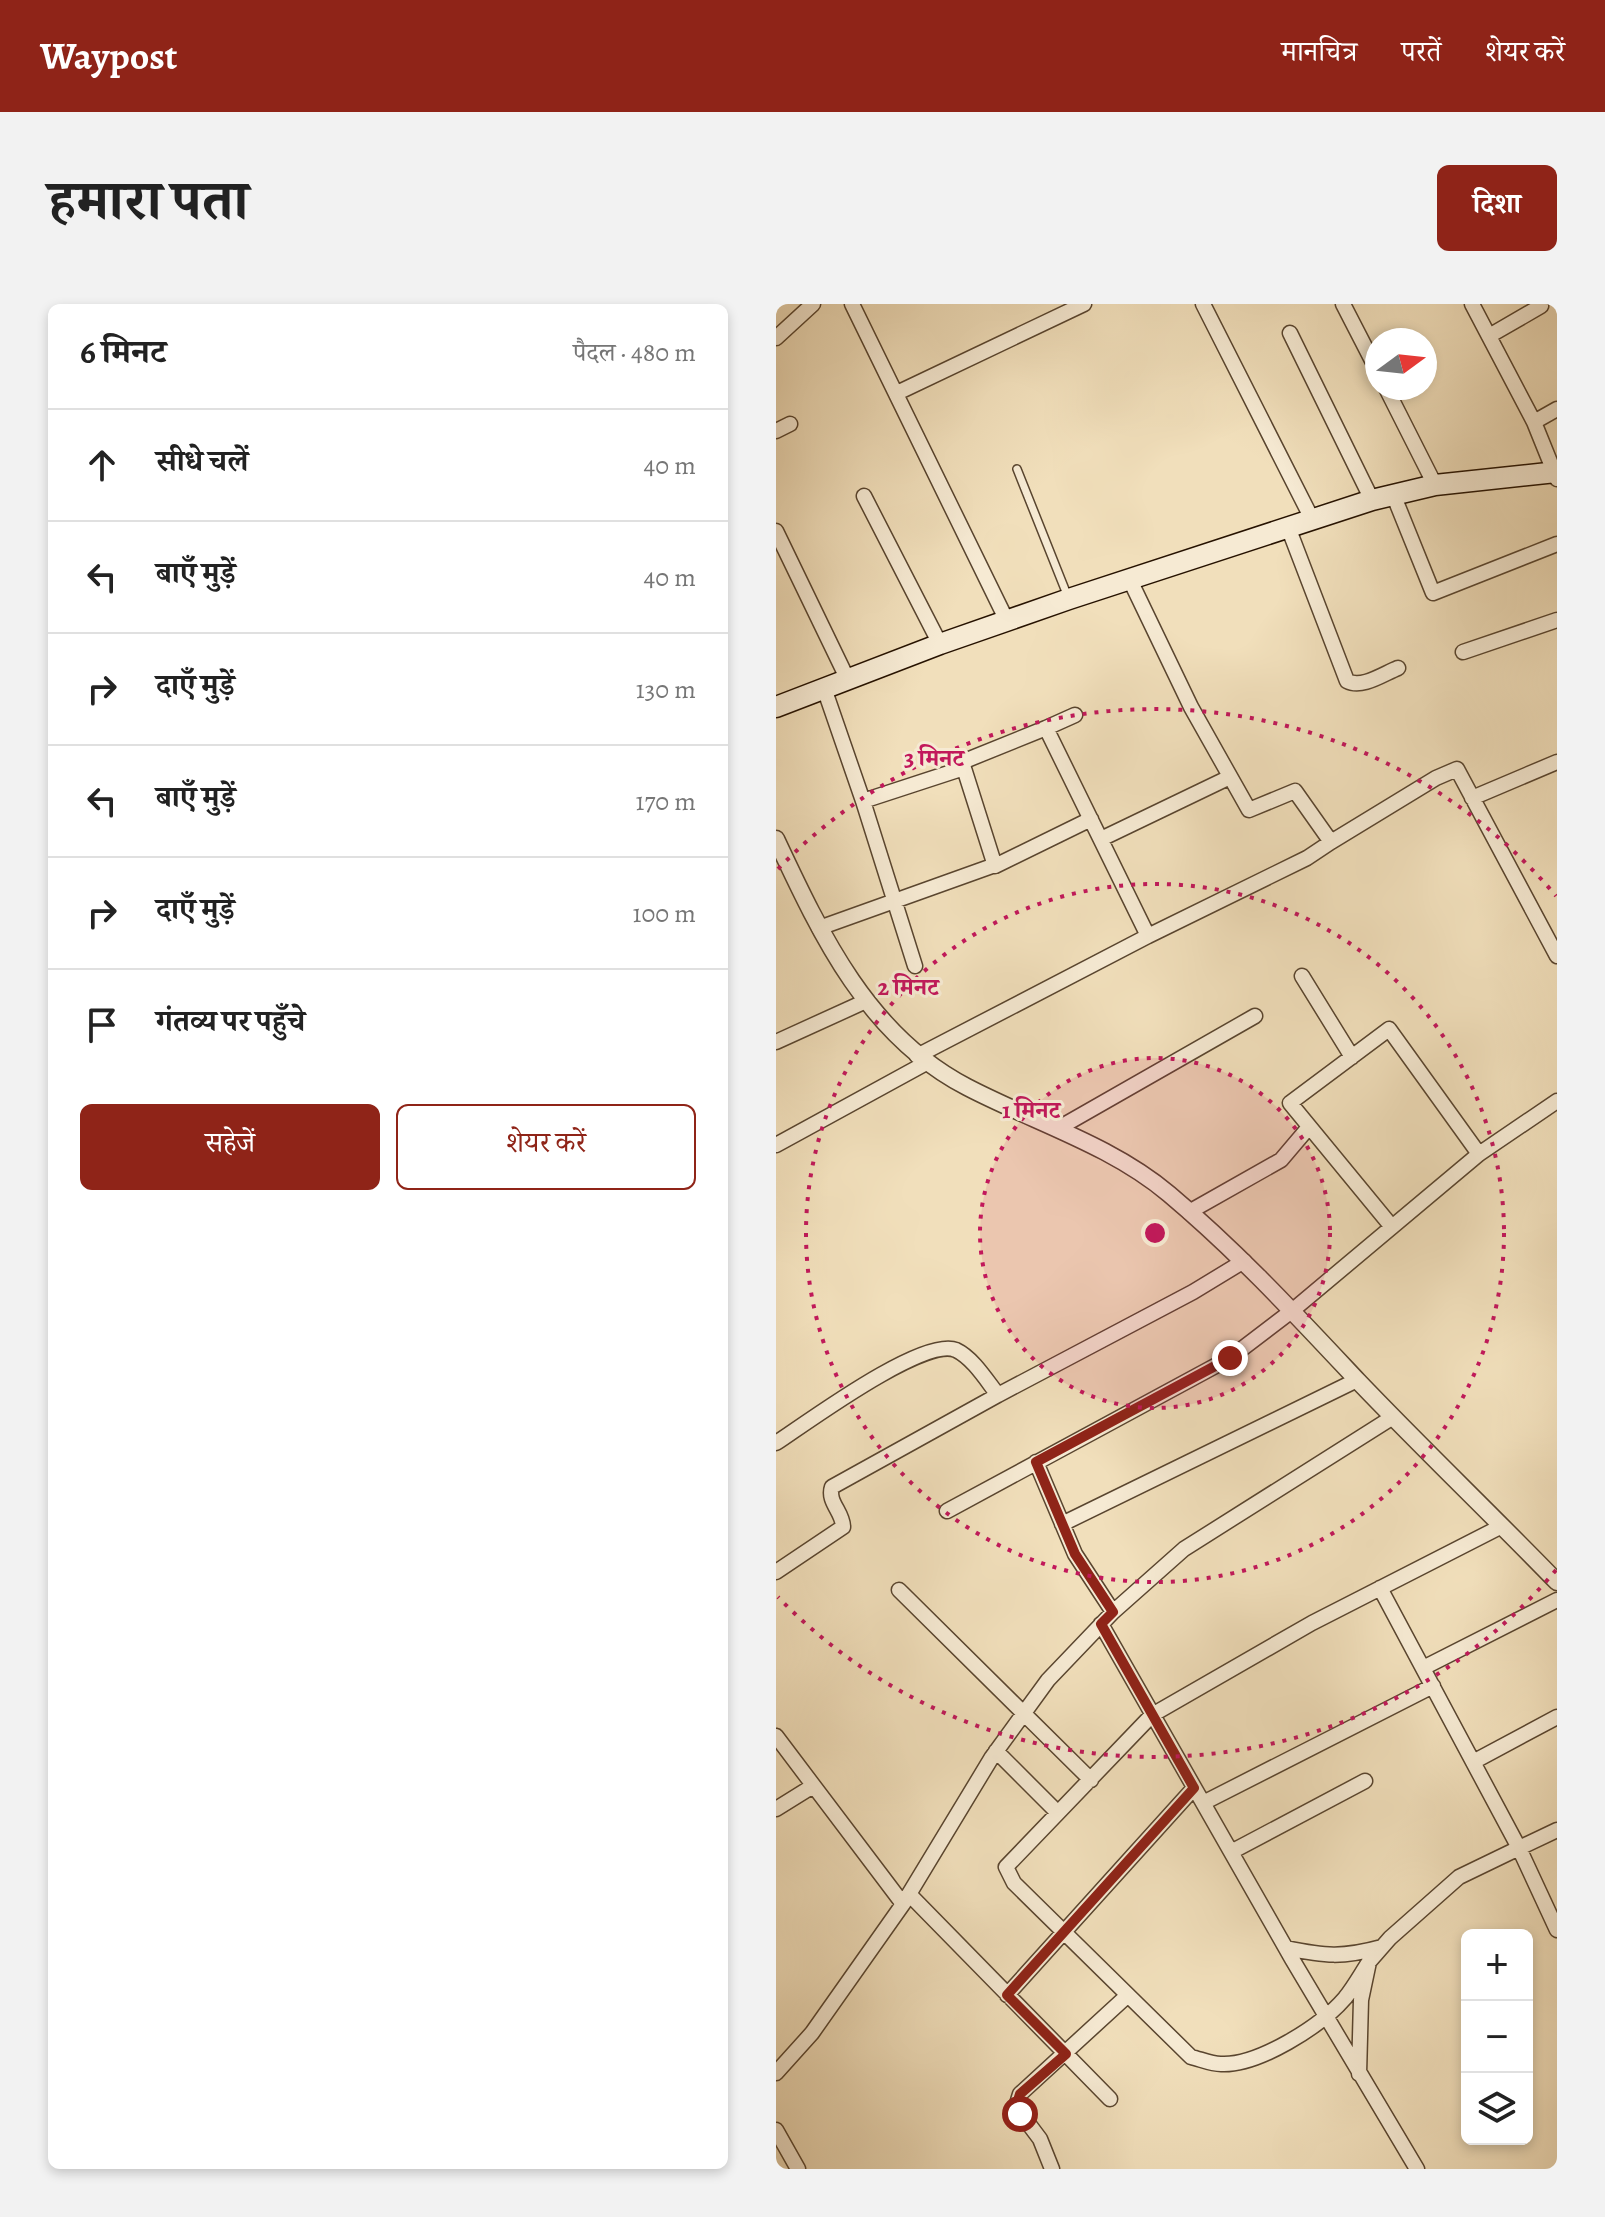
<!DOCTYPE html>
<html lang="hi">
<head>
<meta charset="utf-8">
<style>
	body { margin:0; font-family:Alegreya,"Noto Serif Devanagari",serif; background:#f2f2f2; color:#222 }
	.controls { position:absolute; right:24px; bottom:24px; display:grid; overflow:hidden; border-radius:12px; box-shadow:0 4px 12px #0003 }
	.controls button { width:72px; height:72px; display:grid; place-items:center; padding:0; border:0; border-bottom:2px solid #e0e0e0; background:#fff; color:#222; font:40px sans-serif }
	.compass { position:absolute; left:589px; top:24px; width:72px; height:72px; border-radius:50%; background:#fff; box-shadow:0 4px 12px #0003; rotate:75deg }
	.stop { position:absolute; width:24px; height:24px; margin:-18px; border:6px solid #8f2418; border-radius:50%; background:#fff }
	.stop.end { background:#8f2418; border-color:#fff; box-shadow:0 2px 8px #0008 }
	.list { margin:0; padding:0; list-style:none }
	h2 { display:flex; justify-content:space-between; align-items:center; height:104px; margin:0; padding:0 32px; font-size:34px }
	h2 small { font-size:26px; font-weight:400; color:#767676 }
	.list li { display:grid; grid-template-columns:52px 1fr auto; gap:24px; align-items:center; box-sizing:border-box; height:112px; padding:0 32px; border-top:2px solid #e0e0e0 }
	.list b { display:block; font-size:30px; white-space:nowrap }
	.list em { font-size:26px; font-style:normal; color:#767676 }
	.actions { display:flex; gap:16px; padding:24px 32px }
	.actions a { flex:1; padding:18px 0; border:2px solid #8f2418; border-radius:12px; text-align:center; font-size:28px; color:#8f2418 }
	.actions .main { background:#8f2418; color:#fff }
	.icon { flex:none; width:44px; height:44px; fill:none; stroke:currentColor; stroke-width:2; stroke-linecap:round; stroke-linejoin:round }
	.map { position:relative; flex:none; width:781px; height:1865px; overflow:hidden; border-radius:12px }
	header { display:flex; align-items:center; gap:48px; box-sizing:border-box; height:112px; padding:0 40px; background:#8f2418; color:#fff }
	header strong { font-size:38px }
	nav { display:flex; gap:44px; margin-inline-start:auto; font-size:28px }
	.intro { display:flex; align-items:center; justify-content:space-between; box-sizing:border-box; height:192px; padding:0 48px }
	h1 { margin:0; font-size:56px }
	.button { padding:20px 36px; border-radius:12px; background:#8f2418; color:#fff; font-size:28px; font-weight:700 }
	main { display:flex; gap:48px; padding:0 48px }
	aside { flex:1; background:#fff; border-radius:12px; box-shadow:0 4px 12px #0003 }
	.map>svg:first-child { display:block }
</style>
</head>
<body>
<header>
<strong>Waypost</strong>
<nav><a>मानचित्र</a><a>परतें</a><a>शेयर करें</a></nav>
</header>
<div class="intro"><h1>हमारा पता</h1><a class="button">दिशा</a></div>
<main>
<aside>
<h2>6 मिनट<small>पैदल · 480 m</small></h2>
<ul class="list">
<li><svg class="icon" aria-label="ahead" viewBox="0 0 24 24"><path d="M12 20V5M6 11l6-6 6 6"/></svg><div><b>सीधे चलें</b></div><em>40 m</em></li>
<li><svg class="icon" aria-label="left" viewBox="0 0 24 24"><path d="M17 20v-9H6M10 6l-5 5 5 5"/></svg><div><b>बाएँ मुड़ें</b></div><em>40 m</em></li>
<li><svg class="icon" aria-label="right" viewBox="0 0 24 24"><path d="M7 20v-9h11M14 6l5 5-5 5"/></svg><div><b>दाएँ मुड़ें</b></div><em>130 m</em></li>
<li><svg class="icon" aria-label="left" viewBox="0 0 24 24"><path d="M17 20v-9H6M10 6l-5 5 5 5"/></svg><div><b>बाएँ मुड़ें</b></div><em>170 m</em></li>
<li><svg class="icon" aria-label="right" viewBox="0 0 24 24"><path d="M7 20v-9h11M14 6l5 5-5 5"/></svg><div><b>दाएँ मुड़ें</b></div><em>100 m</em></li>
<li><svg class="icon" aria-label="arrive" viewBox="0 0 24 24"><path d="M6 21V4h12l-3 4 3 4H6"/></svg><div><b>गंतव्य पर पहुँचे</b></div></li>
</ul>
<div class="actions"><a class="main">सहेजें</a><a>शेयर करें</a></div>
</aside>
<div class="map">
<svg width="781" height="1865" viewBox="0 0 781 1865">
	<rect width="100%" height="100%" fill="#f1dfbb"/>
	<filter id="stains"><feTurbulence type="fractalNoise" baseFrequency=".0025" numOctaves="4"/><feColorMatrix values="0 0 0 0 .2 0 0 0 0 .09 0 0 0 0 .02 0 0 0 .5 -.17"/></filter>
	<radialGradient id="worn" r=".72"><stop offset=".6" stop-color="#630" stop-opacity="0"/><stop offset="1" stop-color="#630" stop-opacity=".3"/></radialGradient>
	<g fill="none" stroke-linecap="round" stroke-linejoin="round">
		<defs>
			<path id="service" d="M241,165L292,293"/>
			<path id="minor" d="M76,0L231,317
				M427,0L536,215
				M567,0L601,66
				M696,0L758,118L781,175
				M514,29L596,196
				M713,32L765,2
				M0,34L37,0
				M610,84L659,181
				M121,89L308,0
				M758,118L781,105
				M0,127L14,120
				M617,190L657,289L781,240
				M88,192L164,340
				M512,223L571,377C586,385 607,370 622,364
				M0,227L71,374
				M354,276L415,403L473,506L519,487L555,538L660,474L681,465L781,652
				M687,348L781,316
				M48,384L87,497L188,464
				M299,411L270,424L372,632
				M270,424L186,458L219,562L315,515
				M696,494L781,458
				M87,497L139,662
				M325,535L454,473
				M43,624L219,561
				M526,672L576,753
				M0,738L90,697
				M141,752L372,632L531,554L555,538
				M281,825L479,712
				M0,841L150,759
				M413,908L505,856L533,823
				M616,923L514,799L613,725L703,850
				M0,1139C29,1120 148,1032 180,1046C197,1054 211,1077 222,1091L417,988L468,957
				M260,1158L299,1250L337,1308
				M171,1207L454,1054L517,1006L703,850L781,797
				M286,1220L581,1076
				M0,1268L67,1223C67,1208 51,1198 56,1183L222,1091
				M604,1284L743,1544L781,1526
				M123,1286L315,1476
				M325,1320L516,1655L641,1865
				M647,1364L781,1296
				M0,1432L127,1600L36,1729L0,1769
				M220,1447L282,1509
				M697,1458L781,1413
				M427,1499L657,1382
				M0,1505L37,1482
				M455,1548L589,1477
				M133,1590L334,1795
				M127,1600L216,1453L272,1376L337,1308L408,1245L617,1113
				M510,1644C549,1652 566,1654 606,1643
				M593,1658C585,1670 578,1683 569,1694C545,1722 482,1762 445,1760C435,1760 424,1755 415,1753L238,1579L230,1563L376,1411L536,1319L726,1222
				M231,1691L418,1484
				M583,1770L585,1696L593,1658L614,1634L683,1573L743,1544L781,1626
				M0,1826L22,1865
				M276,1865L264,1835L240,1803L244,1790L352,1691"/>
			<path id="tertiary" d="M0,535C45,631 92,732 191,783C258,818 335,841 393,890C462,948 521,1012 582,1077C647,1145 715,1210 781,1278"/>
			<path id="secondary" d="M0,403L164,340L293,295L596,196L659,181L781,168"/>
		</defs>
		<use href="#service" stroke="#59452f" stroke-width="10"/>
		<use href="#minor" stroke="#59452f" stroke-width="17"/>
		<use href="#tertiary" stroke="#59452f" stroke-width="19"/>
		<use href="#secondary" stroke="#261200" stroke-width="23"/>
		<use href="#service" stroke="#f6ead3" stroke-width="7"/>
		<use href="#minor" stroke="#f6ead3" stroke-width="14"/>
		<use href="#tertiary" stroke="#f6ead3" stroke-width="16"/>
		<use href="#secondary" stroke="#f6ead3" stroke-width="20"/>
	</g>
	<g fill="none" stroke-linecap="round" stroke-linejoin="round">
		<path stroke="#8f2418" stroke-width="10" d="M244,1810L240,1803L244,1790L290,1750L231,1691L418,1484L325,1320L337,1308L299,1250L260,1158L454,1054"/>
	</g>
	<circle cx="379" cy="929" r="175" fill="#c2185b" fill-opacity=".12"/>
	<g fill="none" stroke="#c2185b" stroke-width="4" stroke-dasharray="4 8">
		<circle cx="379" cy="929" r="175"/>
		<circle cx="379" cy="929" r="349"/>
		<path d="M780 1266A524 524 0 0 1 2 1293M2 565A524 524 0 0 1 780 592"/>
	</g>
	<circle cx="379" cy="929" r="12" fill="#c2185b" stroke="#f6ead3" stroke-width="4"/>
	<g font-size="24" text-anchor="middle" font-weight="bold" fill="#c2185b" stroke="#f6ead3" stroke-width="6" stroke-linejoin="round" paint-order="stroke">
		<text x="158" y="462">3 मिनट</text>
		<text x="132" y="691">2 मिनट</text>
		<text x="255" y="814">1 मिनट</text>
	</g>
	<rect width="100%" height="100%" filter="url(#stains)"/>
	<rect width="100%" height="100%" fill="url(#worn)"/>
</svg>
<div class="controls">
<button>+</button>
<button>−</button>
<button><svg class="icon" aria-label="layers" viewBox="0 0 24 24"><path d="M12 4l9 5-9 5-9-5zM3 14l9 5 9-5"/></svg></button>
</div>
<svg class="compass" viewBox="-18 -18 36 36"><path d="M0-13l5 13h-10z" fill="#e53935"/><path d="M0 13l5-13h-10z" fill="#767676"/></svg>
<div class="stop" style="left:244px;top:1810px"></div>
<div class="stop end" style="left:454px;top:1054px"></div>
</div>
</main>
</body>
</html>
